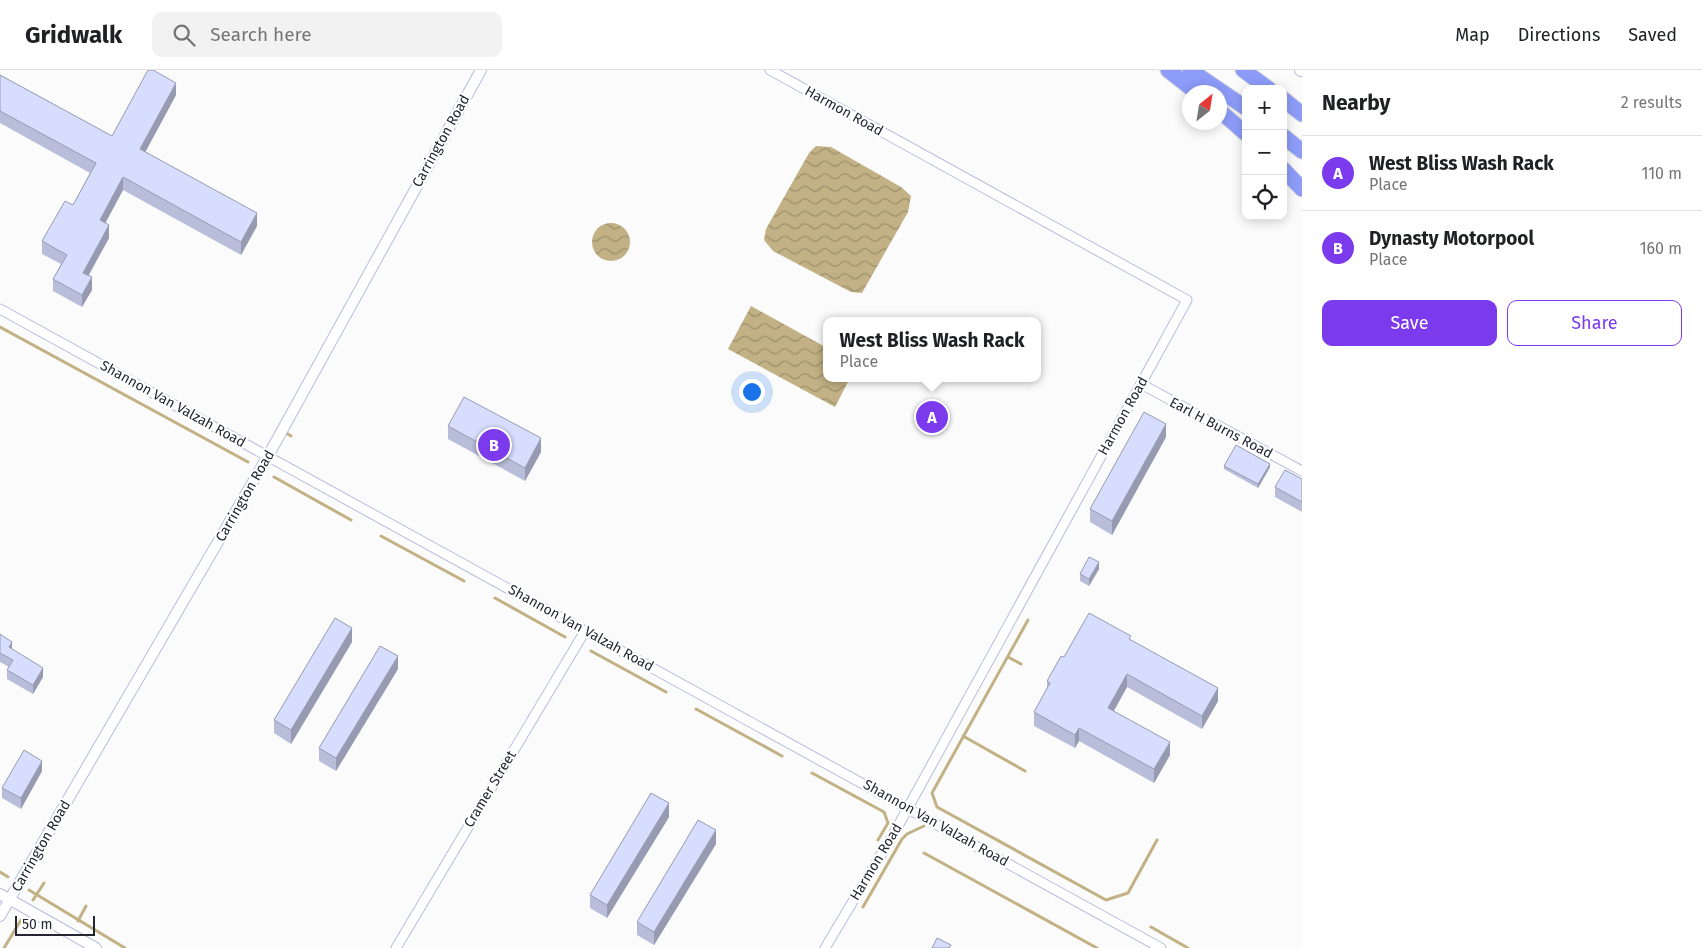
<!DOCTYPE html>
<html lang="en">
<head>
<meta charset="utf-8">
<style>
	body { margin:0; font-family:"Fira Sans",sans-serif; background:#f2f2f2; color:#202124 }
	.controls { position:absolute; right:15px; top:15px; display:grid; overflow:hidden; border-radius:10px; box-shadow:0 2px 12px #0003 }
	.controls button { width:45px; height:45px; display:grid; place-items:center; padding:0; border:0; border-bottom:1px solid #e0e0e0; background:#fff; color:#202124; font:25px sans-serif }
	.compass { position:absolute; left:1182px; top:15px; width:45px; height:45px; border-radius:50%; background:#fff; box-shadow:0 2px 12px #0003; rotate:30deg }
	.scale { position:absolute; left:15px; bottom:12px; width:80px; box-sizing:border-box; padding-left:5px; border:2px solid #242733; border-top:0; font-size:14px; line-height:18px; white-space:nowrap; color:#242733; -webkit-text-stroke:4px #fff; paint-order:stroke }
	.you { position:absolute; left:751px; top:321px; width:18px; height:18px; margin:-12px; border:4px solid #fff; border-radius:50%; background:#1a73e8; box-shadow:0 0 0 8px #1a73e833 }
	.badge { display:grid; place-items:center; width:32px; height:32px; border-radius:50%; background:#7c3aed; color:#fff; font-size:16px; font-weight:700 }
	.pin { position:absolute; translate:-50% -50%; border:2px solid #fff; box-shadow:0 1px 5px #0006 }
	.popup { position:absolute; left:823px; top:247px; width:218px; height:65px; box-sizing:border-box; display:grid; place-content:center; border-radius:10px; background:#fff; filter:drop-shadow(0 1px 4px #0005); font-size:16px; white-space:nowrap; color:#757577 }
	.popup b { font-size:19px; color:#202124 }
	.popup::after { content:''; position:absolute; left:50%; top:100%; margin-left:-10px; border:10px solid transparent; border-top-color:#fff }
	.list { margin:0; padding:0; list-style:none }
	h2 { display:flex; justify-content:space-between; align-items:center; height:65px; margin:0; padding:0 20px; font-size:21px }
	h2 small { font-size:16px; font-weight:400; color:#757577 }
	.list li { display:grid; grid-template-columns:32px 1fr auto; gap:15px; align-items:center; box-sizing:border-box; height:75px; padding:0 20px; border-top:1px solid #e0e0e0 }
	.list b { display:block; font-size:19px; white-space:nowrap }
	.list p { margin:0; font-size:16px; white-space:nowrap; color:#757577 }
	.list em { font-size:16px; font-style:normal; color:#757577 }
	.actions { display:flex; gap:10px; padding:15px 20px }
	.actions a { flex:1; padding:11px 0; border:1px solid #7c3aed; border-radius:10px; text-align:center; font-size:18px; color:#7c3aed }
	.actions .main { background:#7c3aed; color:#fff }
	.icon { flex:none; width:28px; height:28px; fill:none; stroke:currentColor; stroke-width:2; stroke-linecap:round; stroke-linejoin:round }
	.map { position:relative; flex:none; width:1302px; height:878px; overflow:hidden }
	header { display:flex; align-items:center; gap:30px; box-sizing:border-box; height:70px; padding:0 25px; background:#fff; border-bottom:1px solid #e0e0e0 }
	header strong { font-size:24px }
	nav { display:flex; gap:28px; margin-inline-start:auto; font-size:18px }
	.search { width:350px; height:45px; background:#f2f2f2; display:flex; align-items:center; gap:12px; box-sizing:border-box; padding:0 18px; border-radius:10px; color:#757577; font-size:19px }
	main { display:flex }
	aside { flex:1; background:#fff }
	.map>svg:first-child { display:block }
</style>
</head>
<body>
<header>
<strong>Gridwalk</strong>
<div class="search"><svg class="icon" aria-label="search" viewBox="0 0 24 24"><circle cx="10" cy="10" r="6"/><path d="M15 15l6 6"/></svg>Search here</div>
<nav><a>Map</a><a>Directions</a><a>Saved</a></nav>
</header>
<main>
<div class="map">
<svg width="1302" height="878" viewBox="0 0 1302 878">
	<defs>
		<pattern id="water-waves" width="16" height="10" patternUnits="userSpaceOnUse" patternTransform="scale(1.25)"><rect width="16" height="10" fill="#c2b184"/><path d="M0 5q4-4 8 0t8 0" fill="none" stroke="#9d906d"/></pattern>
	</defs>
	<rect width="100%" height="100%" fill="#fafbfa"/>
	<path fill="url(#water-waves)" d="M816,76L831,77L901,117L911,126L908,142L862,223L851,222L773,181L764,170L766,159L809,83Z
		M592 172a19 19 0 1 1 38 0a19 19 0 1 1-38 0Z
		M751,236L827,278V308H850L835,337L728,279Z"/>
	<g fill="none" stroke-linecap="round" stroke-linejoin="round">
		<path stroke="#c2b184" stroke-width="3" d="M0,257L248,392
			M283,361L291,366
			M274,407L351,450
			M381,466L464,511
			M495,528L565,567
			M1028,550L932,723L937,737L1106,830L1128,823L1157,770
			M591,581L666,622
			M1008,587L1021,594
			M696,639L782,686
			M963,666L1025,701
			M812,703L884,742L888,753L878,770
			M924,783L1097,878
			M0,802L8,807
			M29,820L125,878
			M33,830L44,813
			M863,837L902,769L907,764L924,756
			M78,851L86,836
			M1151,857L1188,878
			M4,878L21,850"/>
		<defs>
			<path id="minor" d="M770,0L1187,230L898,756L825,878
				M0,239L1161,878
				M1141,314L1302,401
				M396,878L585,561"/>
			<path id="tertiary" d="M0,824L96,878
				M0,846L268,386L481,0"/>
			<path id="secondary" d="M1301,0H1302"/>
			<path id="motorway" d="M1168,0L1196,22
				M1190,0L1246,38
				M1243,0L1269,19
				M1283,29L1302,44
				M1220,41L1246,64
				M1283,66L1302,81
				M1283,99L1302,119"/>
		</defs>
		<use href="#minor" stroke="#b6bedc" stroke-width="11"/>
		<use href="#tertiary" stroke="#b6bedc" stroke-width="12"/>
		<use href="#secondary" stroke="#b6bedc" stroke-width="14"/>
		<use href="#motorway" stroke="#d8d8da" stroke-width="17"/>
		<use href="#minor" stroke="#fff" stroke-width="9"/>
		<use href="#tertiary" stroke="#fff" stroke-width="10"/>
		<use href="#secondary" stroke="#fff" stroke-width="12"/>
		<use href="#motorway" stroke="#8d9cf9" stroke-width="15"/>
	</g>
	<path fill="#b8beda" d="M0,5L112,66L176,25L145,82L257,156L241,185L123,120L105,153L109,168L89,205L92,220L82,237L53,221V209L61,194L42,184V171L73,135L90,103L0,53Z
		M448,356L541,382L525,411L448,369Z
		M1166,367L1112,465L1090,452V439Z
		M1224,396L1270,397L1258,418L1224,399Z
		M1302,409V442L1275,427V417Z
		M1099,499L1089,516L1080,511V504Z
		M0,564L12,579L43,607L33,624L7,609V600L9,597L0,592Z
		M1131,570L1218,631L1202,659L1127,617L1114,641L1170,685L1154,713L1079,671L1075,678L1034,656V642L1047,618V611Z
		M352,572L291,674L274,663V650Z
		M398,599L336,701L319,691V678Z
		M42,701L21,739L2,728V718Z
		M669,747L607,848L590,838V825Z
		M716,774L654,875L637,865V852Z"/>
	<path fill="#969bb1" d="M176,13V25L140,92V79Z
		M123,107V120L100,163V150Z
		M257,143V156L241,185V172Z
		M109,155V168L83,215V203Z
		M92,207V220L82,237V225Z
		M1166,354V367L1112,465V451Z
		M541,368V382L525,411V398Z
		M1270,394V397L1258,418V414Z
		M1099,492V499L1089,516V509Z
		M352,558V572L291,674V660Z
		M12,572V581L9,577Z
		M398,586V599L336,701V688Z
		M43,598V607L33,624V615Z
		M1127,604V617L1108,651V638Z
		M1218,618V631L1202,659V646Z
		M1079,658V671L1075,678V665Z
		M1170,672V685L1154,713V699Z
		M42,691V701L21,739V728Z
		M669,733V747L607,848V835Z
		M716,760V774L654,875V862Z"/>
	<path fill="#d6ddfd" stroke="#969bb1" d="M148,0H153L176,13L140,79L257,143L241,172L123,107L100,150L109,155L83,203L92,207L82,225L53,209L67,185L42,171L65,131L73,135L96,93L0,41V5L112,66Z
		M464,327L541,368L525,398L448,356Z
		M1144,342L1166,354L1112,451L1090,439Z
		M1236,375L1270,394L1258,414L1224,396Z
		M1285,400L1302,409V432L1275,417Z
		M1089,487L1099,492L1089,509L1080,504Z
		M1089,543L1131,566L1129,569L1218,618L1202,646L1127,604L1108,638L1170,672L1154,699L1079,658L1075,665L1034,642L1050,613L1047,611L1061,586L1064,587Z
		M335,548L352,558L291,660L274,650Z
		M0,564L12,572L9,577L43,598L33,615L7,600L13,590L0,583Z
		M380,576L398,586L336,688L319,678Z
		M24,680L42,691L21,728L2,718Z
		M651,723L669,733L607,835L590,825Z
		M698,750L716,760L654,862L637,852Z
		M937,868L951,875L949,878H932Z"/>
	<g text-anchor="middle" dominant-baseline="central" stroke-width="4.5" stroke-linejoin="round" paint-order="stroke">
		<g font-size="14" fill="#242733" stroke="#fff">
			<text transform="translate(844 41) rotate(29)">Harmon Road</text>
			<text transform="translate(441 71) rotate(-61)">Carrington Road</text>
			<text transform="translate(173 334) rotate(29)">Shannon Van Valzah Road</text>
			<text transform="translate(1123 346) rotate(-61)">Harmon Road</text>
			<text transform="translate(1221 358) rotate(28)">Earl H Burns Road</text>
			<text transform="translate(245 426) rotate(-60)">Carrington Road</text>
			<text transform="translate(581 558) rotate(29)">Shannon Van Valzah Road</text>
			<text transform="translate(490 719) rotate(-59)">Cramer Street</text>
			<text transform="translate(936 753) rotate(29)">Shannon Van Valzah Road</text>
			<text transform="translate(41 776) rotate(-60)">Carrington Road</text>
			<text transform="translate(876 792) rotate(-59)">Harmon Road</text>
		</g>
	</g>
</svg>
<div class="controls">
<button>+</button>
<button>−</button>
<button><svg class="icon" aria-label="locate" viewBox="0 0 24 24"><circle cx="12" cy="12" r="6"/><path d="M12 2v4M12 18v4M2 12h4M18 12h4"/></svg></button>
</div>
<svg class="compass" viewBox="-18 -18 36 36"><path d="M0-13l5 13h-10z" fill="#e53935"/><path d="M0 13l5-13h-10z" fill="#757577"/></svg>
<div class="scale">50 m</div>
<div class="you"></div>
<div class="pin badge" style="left:932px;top:347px">A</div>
<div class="popup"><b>West Bliss Wash Rack</b>Place</div>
<div class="pin badge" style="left:494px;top:375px">B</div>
</div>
<aside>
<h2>Nearby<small>2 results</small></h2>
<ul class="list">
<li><span class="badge">A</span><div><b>West Bliss Wash Rack</b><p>Place</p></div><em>110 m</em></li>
<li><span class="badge">B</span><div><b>Dynasty Motorpool</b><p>Place</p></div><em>160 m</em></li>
</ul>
<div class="actions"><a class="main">Save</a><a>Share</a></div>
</aside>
</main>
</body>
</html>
